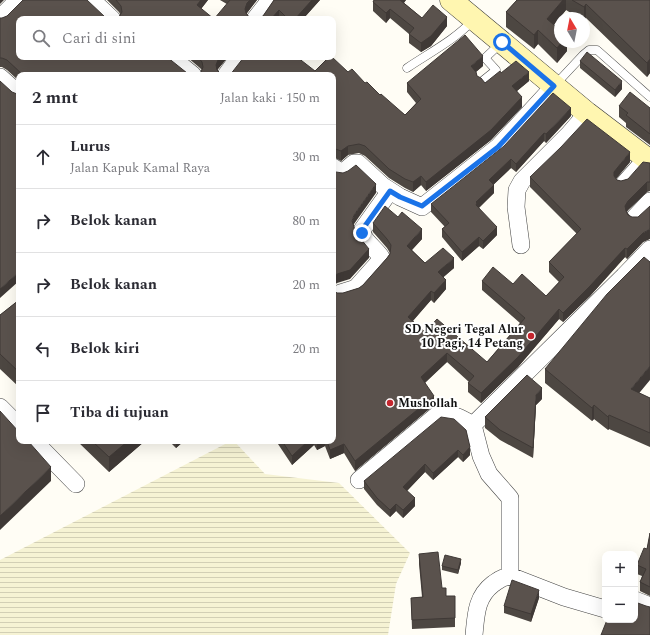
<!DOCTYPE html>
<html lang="id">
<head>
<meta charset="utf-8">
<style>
	body { margin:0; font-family:Spectral,serif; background:#f7f7f7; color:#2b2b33 }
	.controls { position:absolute; right:12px; bottom:12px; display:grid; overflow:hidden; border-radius:8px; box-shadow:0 4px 16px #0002 }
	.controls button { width:36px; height:36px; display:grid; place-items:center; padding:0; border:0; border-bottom:1px solid #e1e1e2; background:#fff; color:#2b2b33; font:20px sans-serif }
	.compass { position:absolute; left:554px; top:12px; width:36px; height:36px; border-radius:50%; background:#fff; box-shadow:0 4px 16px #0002; rotate:350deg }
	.stop { position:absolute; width:12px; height:12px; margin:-9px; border:3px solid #1a73e8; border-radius:50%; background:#fff }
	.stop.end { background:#1a73e8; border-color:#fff; box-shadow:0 1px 4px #0008 }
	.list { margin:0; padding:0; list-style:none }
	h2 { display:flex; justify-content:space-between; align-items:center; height:52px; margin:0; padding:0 16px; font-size:17px }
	h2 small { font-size:13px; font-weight:400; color:#7c7c81 }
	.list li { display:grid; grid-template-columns:26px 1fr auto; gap:12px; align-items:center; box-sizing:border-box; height:64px; padding:0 16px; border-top:1px solid #e1e1e2 }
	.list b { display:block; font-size:15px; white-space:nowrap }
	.list p { margin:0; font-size:13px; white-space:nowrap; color:#7c7c81 }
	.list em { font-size:13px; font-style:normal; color:#7c7c81 }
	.icon { flex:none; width:22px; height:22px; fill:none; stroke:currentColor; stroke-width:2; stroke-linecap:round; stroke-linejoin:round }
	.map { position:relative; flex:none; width:650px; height:635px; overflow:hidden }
	.search { position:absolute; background:#fff; box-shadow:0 4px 16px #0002; left:16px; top:16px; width:320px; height:44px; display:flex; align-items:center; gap:10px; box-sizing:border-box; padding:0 14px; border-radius:8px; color:#7c7c81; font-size:15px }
	.panel { position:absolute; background:#fff; box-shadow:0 4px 16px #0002; left:16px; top:72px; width:320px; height:372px; border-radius:8px }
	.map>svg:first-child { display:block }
</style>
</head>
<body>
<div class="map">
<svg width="650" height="635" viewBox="0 0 650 635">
	<defs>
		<pattern id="farmland-rules" width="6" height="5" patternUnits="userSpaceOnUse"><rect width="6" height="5" fill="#f6f3d4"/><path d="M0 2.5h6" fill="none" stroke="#d2cfb5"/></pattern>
	</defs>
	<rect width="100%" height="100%" fill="#fffdf5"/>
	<path fill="url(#farmland-rules)" d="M231,441H234L265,474L339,483L410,553L396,584L388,635H0V560Z"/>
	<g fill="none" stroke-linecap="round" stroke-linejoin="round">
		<defs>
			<path id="service" d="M407,68C429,53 455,40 473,20
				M481,82L496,70L485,58L502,42
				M555,85L583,55L589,50H597L650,97"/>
			<path id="pedestrian" d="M622,183L645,157"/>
			<path id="minor" d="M92,0L112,19
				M0,18L18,0
				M255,19L270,0
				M171,57L193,75
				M226,75L239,57
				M0,77L19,94
				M333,167L342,173L354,163H358L383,186L400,197L422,207L498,147L554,86
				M635,217L650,201
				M521,245L516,207L517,190L522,181L569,134L587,113
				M340,293L356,288L380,261L381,257C376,249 361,239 362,230L390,191
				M0,407L19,426
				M473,425L624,276L650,249
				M34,441L76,484
				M359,480L437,415C449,411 463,419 473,425L481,456L489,474L510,498V576
				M635,600L650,606
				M474,635C476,615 476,597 493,584C499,580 502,577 510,576L564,597L605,609"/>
			<path id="secondary" d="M451,0L587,113L650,161"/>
		</defs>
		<use href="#service" stroke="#444" stroke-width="9"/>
		<use href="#pedestrian" stroke="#444" stroke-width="14"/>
		<use href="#minor" stroke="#444" stroke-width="18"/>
		<use href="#secondary" stroke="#333" stroke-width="23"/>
		<use href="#service" stroke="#fff" stroke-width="8"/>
		<use href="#pedestrian" stroke="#fff" stroke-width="13"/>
		<use href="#minor" stroke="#fff" stroke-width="17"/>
		<use href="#secondary" stroke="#fff6b0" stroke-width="22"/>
	</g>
	<path fill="#4d4742" d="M107,0H208L201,9L119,17L120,14L119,12Z
		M220,0H257L247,13V14L249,17Z
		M274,0H320L303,19H258L263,16Z
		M374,0H406L404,3L422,18L447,26L431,46L421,52L409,43V34L390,18L386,23L373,11V2Z
		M517,0H650V73L647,77L586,18L584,21V18H579L566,10L554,25L567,42V51L557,63L538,44L534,49L506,27V12Z
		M7,16L105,17L187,73L190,75H19V81L7,70L2,67H0V18H2Z
		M187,57H228L217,70L197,75L201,72L202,70L200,68Z
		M580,61L622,89L615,97L580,68Z
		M483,66L476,72L477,76L485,83L501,73L529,81L517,91L522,107L491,140L426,191L421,185L413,192L405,188L389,178L365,156L359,153L348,155L341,161L333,157V75L315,71L348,72L365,83L405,115L416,103L407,92V83Z
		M619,106L650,108V145L626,127V123L619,117Z
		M571,116L546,143L544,141L516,172L511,168L494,184V193L479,208L497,235L483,249L479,246L462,261L442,237V229L445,227L431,212V204Z
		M630,162L616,179L617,180L621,181L628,179L650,163V191L647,192L628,210L627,212L649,239L643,242L627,259L625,257L590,296L563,322L559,319L518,367L481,403L468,392V383L469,382L447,362L425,383L434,405L355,471L344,453L330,459L325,446L317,450L314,445L292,465L276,441H333L334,291L337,293H343L359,288L363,285L387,258L390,253L387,248L373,232V223L422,239L412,250L425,263L454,268L443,277L446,289L434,303L431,300L413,321L425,332L487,362L520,323L482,290V281L513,284L546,296L559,282L549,272V262L577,234L530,187V177Z
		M19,300V387L0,369V315Z
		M545,369L639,393L650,398V447L609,429L608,430L594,419L592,421L545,383Z
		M542,399L536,405L533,458L500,440L485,428V417Z
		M466,430L470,455L463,462L458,457L433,480L425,472L407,491L415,506L403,518L396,511L390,517L377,505L364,489V481Z
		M77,441H145L109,472Z
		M169,441H184L176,448Z
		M650,533V596L640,591V582L642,576L637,574V565L647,549Z
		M419,554L442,588L446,596L455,618V627L412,629L411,598L422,597L419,564Z
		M461,563L458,574L442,570V566Z
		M539,598L531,622L504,613V606Z"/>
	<path fill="#3f3936" d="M0,0H4L0,4Z
		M201,0H208L197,14V5Z
		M250,0H257L247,13L245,18V9L247,3Z
		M312,0H320L303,19H295Z
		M399,0H406L399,8Z
		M563,0H566V10L547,33V19Z
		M586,4V18L584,21V7Z
		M390,9V18L386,23V13Z
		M279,10V19H271Z
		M447,17V26L431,46L421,52V43Z
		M538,30V44L534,49V35Z
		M562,42H567V51L557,63V48Z
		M483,56V66L471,76V66Z
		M220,57H228L218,69L216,74V65L218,60Z
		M650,59V73L647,77V63Z
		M529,72V81L512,95V86Z
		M622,81V89L615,97V90Z
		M522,97V107L491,140L426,191V182Z
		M571,108V116L546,143V134Z
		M544,133V141L516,172V164Z
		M348,146V155L341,161V151Z
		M630,152V162L614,181V172Z
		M511,159V168L489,189V180Z
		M421,176V185L413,192V182Z
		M647,182V192L628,210L625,215V206L628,201Z
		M376,184V193L354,224L352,230V221L354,215Z
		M494,185V193L477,209L476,213V202Z
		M497,227V235L483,249V241Z
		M422,229V239L407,255V246Z
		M650,229V239L643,242L627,259V249L643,233Z
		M479,237V246L462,261V252Z
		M625,248V257L590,296L563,322V313Z
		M369,249V258L350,279L337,283L333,286V277Z
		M454,258V268L438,282V272Z
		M19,272V281L0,298V289Z
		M446,280V289L434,303V293Z
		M431,291V300L408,326V317Z
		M559,309V319L518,367L481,403V393Z
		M447,353V362L421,386V377Z
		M650,366V380L631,403V389Z
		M542,388V399L536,405L533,458V448L536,395Z
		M434,396V405L355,471V461Z
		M594,405V419L592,421V408Z
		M609,415V429L608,430V417Z
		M128,441H145L109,472V457Z
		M176,441H184L176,448Z
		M308,441H314V445L292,465V456Z
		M317,441H325V446L317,450Z
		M344,444V453L330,459V450Z
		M470,447V455L463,462V455Z
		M458,450V457L433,480V473Z
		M425,464V472L403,495V487Z
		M51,467V481L0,530V516Z
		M415,498V506L403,518V510Z
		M396,504V511L390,517V510Z
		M461,559V563L458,574V570Z
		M539,590V598L531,622V614Z"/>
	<path fill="#5a524d" stroke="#3f3936" d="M23,0H87L105,17L109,19H19V57H167L187,73L190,75H23L7,60L2,58H0V18H2L7,16Z
		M116,0H201L197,5L214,19H115L119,17L122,12L121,6Z
		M230,0H250L247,3L245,9L246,13L249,17L252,19H214Z
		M274,0H312L295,19H288L279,10L271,19H258L263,16Z
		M374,0H400L422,18L433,5L447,17L431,36L421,43L409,34L414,28L390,9L386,13L373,2Z
		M517,0H563L547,19L560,30V42H562L557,48L538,30L534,35L506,12Z
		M572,0H650V59L647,63L586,4L584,7Z
		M465,35L483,56L471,66L476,72L477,76L481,78L485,83L500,71L501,73L516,61L529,72L512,86L522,97L491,130L426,182L421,176L413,182L405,179L389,169L365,146L359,144L348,146L341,151L333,148V75H228H230L244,57H297L315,71L329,57H332L348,72L352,69L365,83L367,82L380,95L381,94L405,115L421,99L407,83Z
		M587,52L622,81L615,90L580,61Z
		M198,57H220L218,60L216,65L217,70L220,73L224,75H195H197L201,72L203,67L202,62Z
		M0,81L12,92L17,94H19V154L18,155L19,156V272L0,289Z
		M630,92L650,108V134L626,115L628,113L619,106Z
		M553,93L571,108L546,134L544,133L516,164L511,159L489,180L494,185L476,202L477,203L476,205L497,227L483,241L479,237L462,252L442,229L449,223L431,204L504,146Z
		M587,119L630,152L614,172V176L617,180L621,181L628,179L643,162L650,163V182H647L628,201L625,206L626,211L628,215L632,217H638L650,206V229L643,233L627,249L625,248L590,286L563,313L559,309L518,357L481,393L468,383L474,376L447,353L421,377L434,396L355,461L344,444L330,450L327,441H333V290L337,293H343L359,288L363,285L387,258L390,254L391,245L387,239L373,223L385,206L398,217L402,212L422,229L407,246L425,263L443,248L454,258L438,272L446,280L434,293L431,291L408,317L425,332L437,319L487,362L525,318L482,281L493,267L513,284L522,274L546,296L564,277L549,262L581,229L530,177L561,147Z
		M356,165L376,184L354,215L352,221L356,233L369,249L350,270L337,274L333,277V169L336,172L343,173L348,171Z
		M644,257L650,262V366L631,389L650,398V433L609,415L608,417L594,405L592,408L545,369L607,294Z
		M19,300V372L0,354V315Z
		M527,375L542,388L536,395L533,448L500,430L485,417Z
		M0,411L19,432V441H28L51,467L0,516Z
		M441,417L454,419L466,430L470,447L463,455L458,450L433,473L425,464L403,487L415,498L403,510L396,504L390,510L377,498L364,481Z
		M92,441H128L109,457Z
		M282,441H308L292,456Z
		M650,533V587L640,582L646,569L637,565L644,548L647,549Z
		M438,552L442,588H446V596H455V618L412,620L411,598L423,597L419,554Z
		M445,555L461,559L458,570L442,566Z
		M512,580L539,590L531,614L504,606Z
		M635,602L646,606L650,607V635H601L607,620H635Z"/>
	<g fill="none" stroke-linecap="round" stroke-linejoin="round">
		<path stroke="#1a73e8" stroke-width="5" d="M362,233V230L390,191L400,197L422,206L498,147L554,86L502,42"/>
	</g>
	<g fill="#c4262e" stroke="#fff" stroke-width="1.5">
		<circle cx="531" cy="336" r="4"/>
		<circle cx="390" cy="403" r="4"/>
	</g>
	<g text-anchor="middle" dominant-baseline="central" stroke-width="4" stroke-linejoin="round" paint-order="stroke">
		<g font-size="12" font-weight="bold" fill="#111" stroke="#fff" text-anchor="end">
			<text x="523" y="329">SD Negeri Tegal Alur<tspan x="523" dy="14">10 Pagi, 14 Petang</tspan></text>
			<text x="398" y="403" text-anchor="start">Mushollah</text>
		</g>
	</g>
</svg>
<div class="controls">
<button>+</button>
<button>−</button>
</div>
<svg class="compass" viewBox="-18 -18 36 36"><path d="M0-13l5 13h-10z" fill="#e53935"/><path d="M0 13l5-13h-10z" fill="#7c7c81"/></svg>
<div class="stop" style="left:502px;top:42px"></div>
<div class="stop end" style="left:362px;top:233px"></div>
<div class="search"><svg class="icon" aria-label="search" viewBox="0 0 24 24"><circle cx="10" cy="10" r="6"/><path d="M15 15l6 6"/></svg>Cari di sini</div>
<section class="panel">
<h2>2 mnt<small>Jalan kaki · 150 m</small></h2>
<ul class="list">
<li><svg class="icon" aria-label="ahead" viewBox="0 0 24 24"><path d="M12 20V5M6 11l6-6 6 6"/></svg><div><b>Lurus</b><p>Jalan Kapuk Kamal Raya</p></div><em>30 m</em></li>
<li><svg class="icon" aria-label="right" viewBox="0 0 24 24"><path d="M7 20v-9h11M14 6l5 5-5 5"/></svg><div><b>Belok kanan</b></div><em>80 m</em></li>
<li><svg class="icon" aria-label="right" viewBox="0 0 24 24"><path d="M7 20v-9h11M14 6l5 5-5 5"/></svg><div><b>Belok kanan</b></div><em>20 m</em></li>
<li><svg class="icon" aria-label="left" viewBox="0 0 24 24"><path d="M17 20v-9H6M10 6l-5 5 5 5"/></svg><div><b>Belok kiri</b></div><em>20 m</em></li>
<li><svg class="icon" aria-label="arrive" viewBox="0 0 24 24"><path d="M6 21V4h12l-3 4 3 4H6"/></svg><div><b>Tiba di tujuan</b></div></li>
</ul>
</section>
</div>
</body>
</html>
